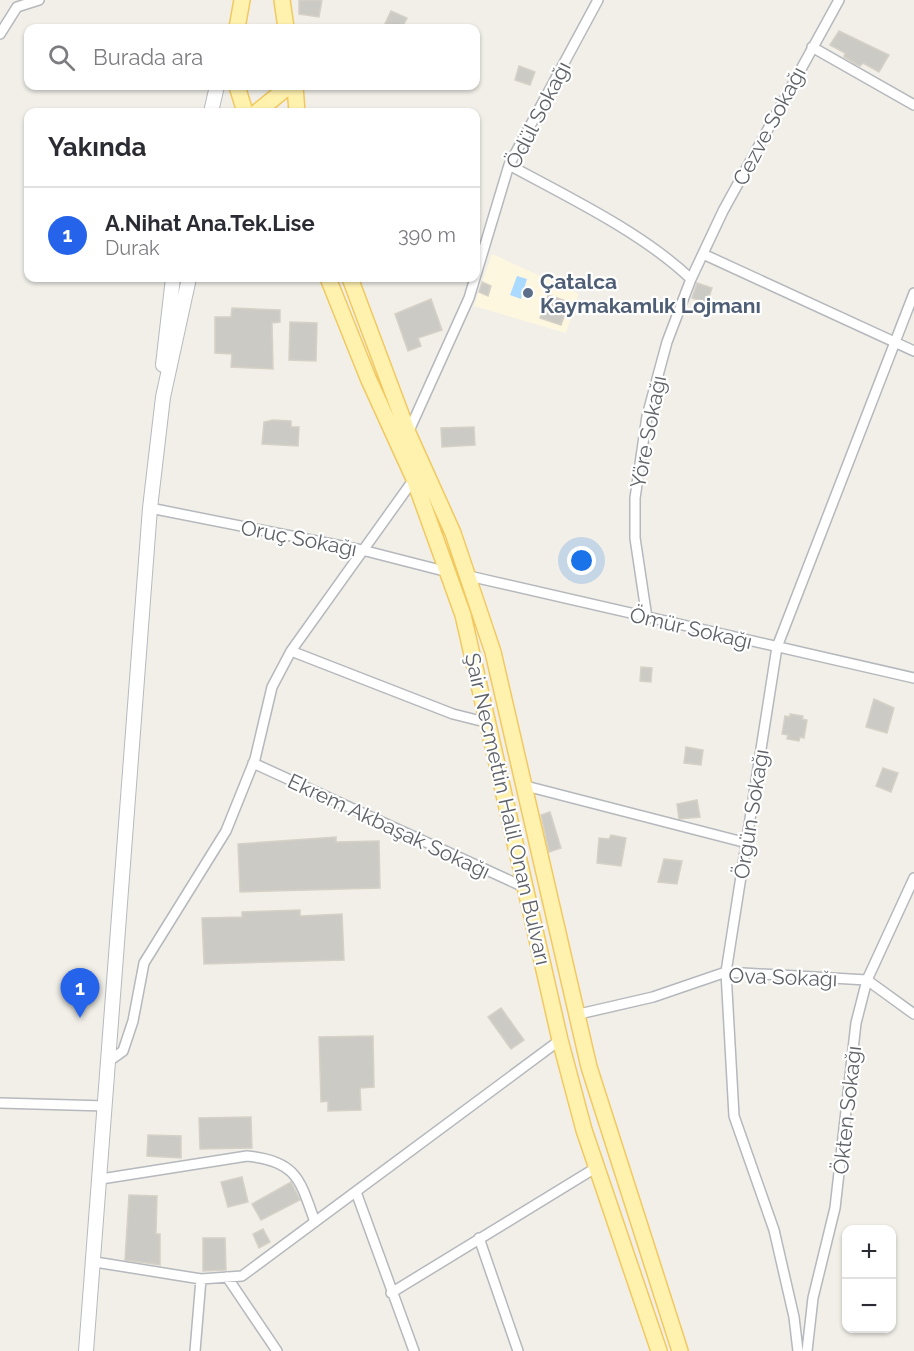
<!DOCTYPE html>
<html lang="tr">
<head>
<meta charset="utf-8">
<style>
	body { margin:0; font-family:Raleway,sans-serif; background:#f2f2f3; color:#2b2b33 }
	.controls { position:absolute; right:18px; bottom:18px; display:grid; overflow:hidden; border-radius:12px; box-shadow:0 2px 4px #0004 }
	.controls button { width:54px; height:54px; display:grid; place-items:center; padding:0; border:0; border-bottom:2px solid #e1e1e2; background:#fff; color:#2b2b33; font:30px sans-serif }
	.you { position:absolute; left:582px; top:561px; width:21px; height:21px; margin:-15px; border:4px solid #fff; border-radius:50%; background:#1a73e8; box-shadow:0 0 0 9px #1a73e833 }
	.badge { display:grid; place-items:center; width:39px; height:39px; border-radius:50%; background:#2563eb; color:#fff; font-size:20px; font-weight:700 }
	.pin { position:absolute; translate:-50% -50px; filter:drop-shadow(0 2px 3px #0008) }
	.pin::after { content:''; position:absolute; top:32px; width:21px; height:18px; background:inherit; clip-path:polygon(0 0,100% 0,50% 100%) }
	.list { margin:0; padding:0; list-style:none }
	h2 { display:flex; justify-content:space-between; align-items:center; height:78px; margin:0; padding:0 24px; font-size:26px }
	h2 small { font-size:20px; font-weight:400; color:#7c7c81 }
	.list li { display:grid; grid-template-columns:39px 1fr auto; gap:18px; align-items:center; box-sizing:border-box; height:96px; padding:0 24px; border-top:2px solid #e1e1e2 }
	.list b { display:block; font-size:22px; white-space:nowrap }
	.list p { margin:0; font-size:20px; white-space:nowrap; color:#7c7c81 }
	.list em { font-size:20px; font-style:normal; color:#7c7c81 }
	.icon { flex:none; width:33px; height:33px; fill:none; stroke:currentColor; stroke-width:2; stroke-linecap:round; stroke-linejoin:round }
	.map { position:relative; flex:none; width:914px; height:1351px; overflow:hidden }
	.search { position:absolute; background:#fff; box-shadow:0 2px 4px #0004; left:24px; top:24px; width:456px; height:66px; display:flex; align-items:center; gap:15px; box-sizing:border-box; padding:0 21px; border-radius:12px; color:#7c7c81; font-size:22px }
	.panel { position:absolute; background:#fff; box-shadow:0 2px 4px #0004; left:24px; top:108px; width:456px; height:174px; border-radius:12px }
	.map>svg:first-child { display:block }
</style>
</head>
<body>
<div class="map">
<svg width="914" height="1351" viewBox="0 0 914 1351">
	<rect width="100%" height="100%" fill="#f1efe8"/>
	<path fill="#fef7e0" d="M492,254L579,294L566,333L474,306Z"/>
	<path fill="#aadaff" d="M517,276L527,279L521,299L510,295Z"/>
	<path fill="#cccac5" stroke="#d6d1c6" stroke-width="1.5" d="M299,0H322L319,17L299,14Z
		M391,11L407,18L402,28H383Z
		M839,31L889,55L879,72L863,63L860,66L856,64L844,57L845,53L830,45Z
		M519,66L535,72L530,85L515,80Z
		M482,282L491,286L488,296L479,292Z
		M697,283L712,288L707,303L692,298Z
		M548,295L569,302L561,325L540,318Z
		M431,299L442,330L418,338L421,346L408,351L395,314Z
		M232,308L280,310V322L272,323L273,369L231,367L232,354L215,353V317H231Z
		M290,322L317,323L316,361L289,360Z
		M273,420L291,421V427H299L298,446L262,444L264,422Z
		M474,427L475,445L442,447L441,428Z
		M641,667L652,668L651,682L640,681Z
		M874,699L894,708L887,733L866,727Z
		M790,714L803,716L802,719L807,720L804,738L800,737L799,741L787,739L788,735L782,734L785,716L790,717Z
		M686,747L703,750L701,765L684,763Z
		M883,768L898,773L891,792L876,786Z
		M697,800L700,817L679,819L677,804Z
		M550,812L561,848L549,852L541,815Z
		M611,835L626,838L621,866L597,863L599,838L609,839Z
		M336,837V842L379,841L380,888L240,892L238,844Z
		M664,859L682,861L677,884L658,882Z
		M300,910V916L342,914L344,960L204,964L202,918L242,917V912Z
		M501,1008L524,1040L511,1049L488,1017Z
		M373,1036L374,1087L360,1088L361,1110L328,1111V1101L321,1102L319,1037Z
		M251,1117L252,1148L200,1149L199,1118Z
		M148,1135L181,1136V1158L147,1156Z
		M242,1177L248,1202L228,1207L221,1182Z
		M291,1182L300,1200L261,1220L252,1204Z
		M129,1195L157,1196L156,1234H160V1265L125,1260Z
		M263,1229L270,1242L259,1248L253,1234Z
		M203,1238H225L226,1270L203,1271Z"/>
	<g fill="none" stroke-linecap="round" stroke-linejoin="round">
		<defs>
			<path id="minor" d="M0,34L17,7L39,0
				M812,47L914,105
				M509,165C568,197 643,233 691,279
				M703,254L914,351
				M408,433L469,298L509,165L598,0
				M150,508L362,550L448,572
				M469,576L914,678
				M647,618L635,538V498L647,416L667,342L691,279L723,211L839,0
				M291,651L453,714L489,723
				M253,763L526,888
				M522,785L747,843
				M575,1015L653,997L726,972L867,980L914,1014
				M109,1061L123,1051L133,1021L144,963L226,831L255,759L272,687L291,651L414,479
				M0,1103L106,1106
				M101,1179L247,1156C297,1161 300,1180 315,1222
				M356,1192L414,1351
				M479,1238L518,1351
				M95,1262L201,1279L242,1276L560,1040
				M227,1277L277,1351
				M391,1293L597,1167
				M195,1351L201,1279
				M798,1351L794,1317L774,1230L734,1116L726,972L777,647L914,293
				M807,1351L813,1298L835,1208L856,1023L867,980L914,878"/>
			<path id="secondary" d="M211,112L217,86
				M163,365L173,278
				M86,1351L150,508L163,397L189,278"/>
			<path id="primary" d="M282,0L286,28
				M237,28L242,0
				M237,86L245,112
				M295,86L297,112
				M257,112L289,86
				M328,278L368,378L414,479L463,615L560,1040L584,1130L659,1351
				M350,278L408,433L453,533L493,652L589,1067L680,1351"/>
		</defs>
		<use href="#minor" stroke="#b5b8bc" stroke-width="12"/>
		<use href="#secondary" stroke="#b6babf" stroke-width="16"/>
		<use href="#primary" stroke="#f2c960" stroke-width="18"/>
		<use href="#minor" stroke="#fff" stroke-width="9"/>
		<use href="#secondary" stroke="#fff" stroke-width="14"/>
		<use href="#primary" stroke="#fff2af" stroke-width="15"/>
	</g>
	<circle fill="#5c6f8a" stroke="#fff" stroke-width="2" cx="528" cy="293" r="6"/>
	<g text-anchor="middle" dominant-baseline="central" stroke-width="4.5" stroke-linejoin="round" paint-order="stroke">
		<g font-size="21" fill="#5f6368" stroke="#fff">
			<text transform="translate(538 115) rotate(-63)">Ödül Sokağı</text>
			<text transform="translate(769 126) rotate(-62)">Cezve Sokağı</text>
			<text transform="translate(648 432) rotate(-79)">Yöre Sokağı</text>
			<text transform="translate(299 538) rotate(11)">Oruç Sokağı</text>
			<text transform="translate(691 628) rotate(13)">Ömür Sokağı</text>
			<text transform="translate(508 809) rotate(77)">Şair Necmettin Halil Onan Bulvarı</text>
			<text transform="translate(751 814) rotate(-81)">Örgün Sokağı</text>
			<text transform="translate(389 826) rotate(25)">Ekrem Akbaşak Sokağı</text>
			<text transform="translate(783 977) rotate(2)">Ova Sokağı</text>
			<text transform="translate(847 1110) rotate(-84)">Ökten Sokağı</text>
		</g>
		<g font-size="21" font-weight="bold" fill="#4e5e75" stroke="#fff" text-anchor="start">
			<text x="540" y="281">Çatalca<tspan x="540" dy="24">Kaymakamlık Lojmanı</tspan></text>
		</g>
	</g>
</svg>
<div class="controls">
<button>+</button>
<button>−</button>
</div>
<div class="you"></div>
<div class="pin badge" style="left:80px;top:1018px">1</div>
<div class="search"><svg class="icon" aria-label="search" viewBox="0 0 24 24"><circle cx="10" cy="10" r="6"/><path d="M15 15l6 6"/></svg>Burada ara</div>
<section class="panel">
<h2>Yakında<small></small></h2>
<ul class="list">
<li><span class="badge">1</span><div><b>A.Nihat Ana.Tek.Lise</b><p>Durak</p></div><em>390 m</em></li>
</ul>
</section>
</div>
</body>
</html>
